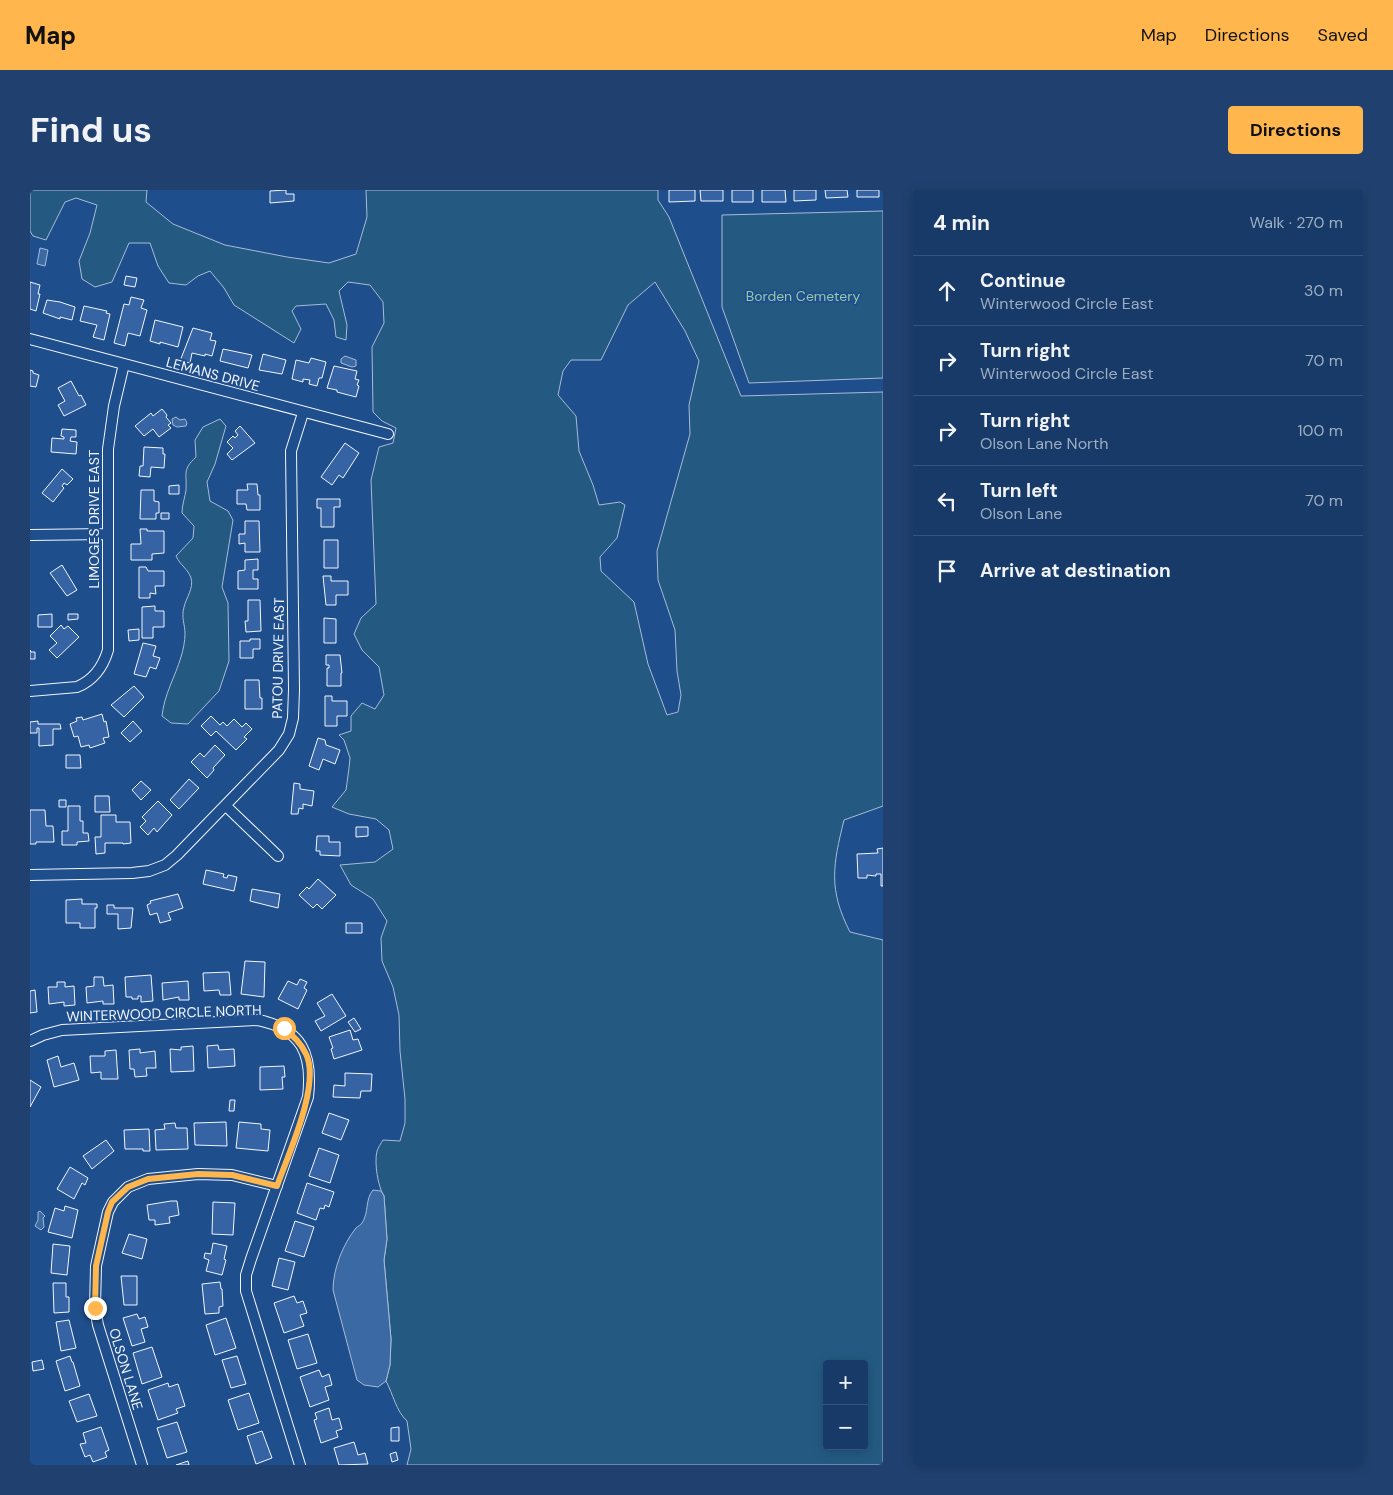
<!DOCTYPE html>
<html lang="en">
<head>
<meta charset="utf-8">
<style>
	body { margin:0; font-family:"DM Sans",sans-serif; background:#20416f; color:#f1f3f6 }
	.controls { position:absolute; right:15px; bottom:15px; display:grid; overflow:hidden; border-radius:5px; box-shadow:0 2px 12px #0003 }
	.controls button { width:45px; height:45px; display:grid; place-items:center; padding:0; border:0; border-bottom:1px solid #36547d; background:#173a69; color:#f1f3f6; font:25px sans-serif }
	.stop { position:absolute; width:15px; height:15px; margin:-11px; border:4px solid #ffb74d; border-radius:50%; background:#fff }
	.stop.end { background:#ffb74d; border-color:#fff; box-shadow:0 1px 5px #0008 }
	.list { margin:0; padding:0; list-style:none }
	h2 { display:flex; justify-content:space-between; align-items:center; height:65px; margin:0; padding:0 20px; font-size:21px }
	h2 small { font-size:16px; font-weight:400; color:#9eadc0 }
	.list li { display:grid; grid-template-columns:32px 1fr auto; gap:15px; align-items:center; box-sizing:border-box; height:70px; padding:0 20px; border-top:1px solid #36547d }
	.list b { display:block; font-size:19px; white-space:nowrap }
	.list p { margin:0; font-size:16px; white-space:nowrap; color:#9eadc0 }
	.list em { font-size:16px; font-style:normal; color:#9eadc0 }
	.icon { flex:none; width:28px; height:28px; fill:none; stroke:currentColor; stroke-width:2; stroke-linecap:round; stroke-linejoin:round }
	.map { position:relative; flex:none; width:853px; height:1275px; overflow:hidden; border-radius:5px }
	header { display:flex; align-items:center; gap:30px; box-sizing:border-box; height:70px; padding:0 25px; background:#ffb74d; color:#111 }
	header strong { font-size:24px }
	nav { display:flex; gap:28px; margin-inline-start:auto; font-size:18px }
	.intro { display:flex; align-items:center; justify-content:space-between; box-sizing:border-box; height:120px; padding:0 30px }
	h1 { margin:0; font-size:35px }
	.button { padding:12px 22px; border-radius:5px; background:#ffb74d; color:#111; font-size:18px; font-weight:700 }
	main { display:flex; gap:30px; padding:0 30px }
	aside { flex:1; background:#173a69; border-radius:5px; box-shadow:0 2px 12px #0003 }
	.map>svg:first-child { display:block }
</style>
</head>
<body>
<header>
<strong>Map</strong>
<nav><a>Map</a><a>Directions</a><a>Saved</a></nav>
</header>
<div class="intro"><h1>Find us</h1><a class="button">Directions</a></div>
<main>
<div class="map">
<svg width="853" height="1275" viewBox="0 0 853 1275">
	<rect width="100%" height="100%" fill="#1f4e8c"/>
	<path fill="#245a82" stroke="#a8bbd7" fill-rule="evenodd" d="M0,0H117L116,12L143,34L195,55L257,67L299,73L326,64L337,27L336,0H628V10L639,27L711,206L853,202V616L814,630C803,675 798,699 820,742L853,750V1275H377L381,1259L377,1231C366,1221 363,1204 356,1191L360,1175L361,1149L354,1070L357,1049L354,1006C348,997 344,973 347,961C348,958 351,953 353,950L370,951L375,933V909L370,861L369,825L363,797L352,771L351,748L357,731L343,709L321,695L310,675L345,672L363,659L359,640L346,629L319,624L302,617L316,600L319,578L320,568L314,550L309,545L321,541V526L332,513L345,519L354,505L349,477L332,460L324,444L331,428L346,414L341,290L349,257L363,253L366,238L352,231L343,222L342,157L354,133L353,112L340,95L318,92L309,101L317,135L316,150L306,147L304,130L296,114L266,116L262,121L271,139L264,153L204,115L194,98L180,81L168,86L156,95L139,93L128,76L120,53H99L82,92L65,97L52,89L49,71L60,43L67,15L46,8L35,12L16,50L3,46L0,41ZM625,92L655,141L669,171L659,215L660,244L627,361L628,390L645,440L647,481L651,505L648,522L637,525L618,474L604,412L571,381L570,367L587,348L595,315L590,312L569,315L563,295L549,261L546,226L528,205L533,181L541,170H571L598,115ZM797,1174H834V1256H797Z
		M853,21V188L719,193L692,117V25Z
		M190,229L196,236L185,274L177,292L180,311L198,321L203,330L192,397L198,413L199,471L189,501L158,534L141,533L132,526C134,505 145,487 151,467C153,461 155,451 155,444C155,434 151,428 154,417C156,408 164,398 161,388C158,379 150,375 146,366L163,348L164,336L152,323C152,315 155,307 156,300C157,283 152,280 166,267L165,250L173,237Z"/>
	<path fill="#3b69a3" stroke="#a8bbd7" d="M10,58L18,60L15,76L7,74Z
		M315,166L326,170V176L322,177L311,173V169Z
		M146,227L150,230L155,229L157,233L156,236L147,237L143,235L142,229Z
		M343,1000L351,1001L354,1006L357,1049L354,1070L361,1149L360,1175L356,1191L348,1197L334,1195L327,1190L303,1100C303,1079 313,1054 326,1038C328,1036 331,1035 332,1033C339,1023 335,1009 343,1000Z
		M10,1021L15,1026L13,1028L14,1037L11,1040L5,1036L8,1030V1022Z"/>
	<path fill="#3563a3" stroke="#f2f6ff" d="M256,0V4H264V11L240,13V1Z
		M639,0H665V11L639,12Z
		M670,0H693V11H671Z
		M702,0H723V12H702Z
		M732,0H755L756,12H732Z
		M764,0H786V10L764,11Z
		M795,0H817L818,7L796,8Z
		M827,0H849V7H827Z
		M96,86L107,88L105,97L94,95Z
		M0,92L10,95L8,104H10L6,121L0,119Z
		M101,107L114,110L111,118L117,120L110,146L98,143L95,156L84,153L94,114L99,115Z
		M17,110L30,112L45,117L42,130L30,127V129L13,123Z
		M54,116L77,121L76,123L80,124L74,150L63,147L67,135L50,131Z
		M125,130L153,137L148,157L130,152V154L120,151Z
		M163,138L182,143L180,150L186,151L182,166L175,164V166L162,163L160,173L150,171Z
		M193,159L222,165L218,178L190,171Z
		M233,164L256,170L252,184L229,180Z
		M281,168L296,172L292,188H289L287,196L279,194L280,190L273,189V192L262,189L266,170L279,173Z
		M304,176L327,181L325,189L329,190L327,195L329,196L326,207L307,202V200L297,198Z
		M0,180L3,181V183L9,185L6,197L0,196Z
		M41,191L49,206L51,205L56,215L34,226L28,215L35,211L28,198Z
		M132,219L137,225L136,227L141,233L138,235L141,238L129,247L123,239L114,246L105,236L121,223L123,226Z
		M210,236L225,253L202,270L197,264L203,258L197,252L203,246L205,248L208,245L205,241Z
		M32,239L46,240V247H41L40,251L47,252L46,264L21,262L22,248L34,249V247L31,246Z
		M315,253L329,263L313,288L309,285L302,295L291,287Z
		M114,257L133,258V264H135L134,278L121,277L120,287L109,286L110,276H113Z
		M32,279L43,289L37,295L34,293L32,296L34,298L23,312L12,303Z
		M217,294H227L228,305H230V320H217L216,314H207V300H218Z
		M149,295V304H139V296Z
		M111,300H124V311L129,312V323H126V329H110Z
		M287,309H310V317H304V337H291V318H287Z
		M131,323H139V329H131Z
		M215,331H229L230,362H215V353L209,354V344H215Z
		M110,339H117V341H134V363L122,364V370H101V354H111Z
		M294,350H308V378H294Z
		M228,369V380H223V389H228V399H208V381L215,380V370Z
		M32,375L47,400L37,406L20,383Z
		M109,377H116L118,381H134V396H125L126,404L120,403V408H109Z
		M293,386H301V391H318V405H306V415H296Z
		M218,410H230L231,441L216,442L215,431H218Z
		M125,416V421H134V437H123V448H112V417Z
		M22,424V437H8V425Z
		M38,424H48V429L38,430Z
		M294,428L306,429V453H294Z
		M31,435L34,439L38,436L49,447L27,468L19,460L27,453L20,446Z
		M109,439V450L99,451L98,440Z
		M220,449H230V459H223V468H210V451H220Z
		M113,453L126,456L123,466L130,468L126,479L120,477L116,487L104,484Z
		M0,460L1,462H5V469H0Z
		M296,465H310L312,483H311V496H297V478H299V475H296Z
		M215,490H229L230,508H232V519H215Z
		M104,496L114,507L94,527L81,515Z
		M295,506H302V511H317V526H307V536H295Z
		M72,524L74,532L76,531L79,547L73,548L75,553L60,558L59,555L51,557L48,546L44,547L40,534L47,531L46,528L52,527L53,530Z
		M181,526L190,535L193,532L197,536L204,529L212,537L216,533L222,539L214,547L217,549L206,560L186,541L181,546L171,536Z
		M8,531V534H30L31,539H23V555L9,556V538H7V543H0V532Z
		M103,531L112,541L100,552L91,543Z
		M288,548L295,550L296,555L310,560L305,574L293,569L289,580L279,576Z
		M185,555L195,565L183,578L184,580L177,588L161,572L170,563L174,567Z
		M36,565H50L51,578H36Z
		M159,589L169,598L149,619L140,610Z
		M111,591L121,600L111,610L102,600Z
		M264,593L270,594V599L284,601L282,616L273,614V619L269,618L268,624H261Z
		M65,606H79L80,622H65Z
		M29,610H36V617H29Z
		M128,611L142,625L127,642L124,638L118,645L110,637L116,631L112,627Z
		M38,616H50V631H53V643H58L59,651L47,652V655H32V641H38Z
		M0,620H15L16,636H23L24,652H6V654H0Z
		M71,625H86V632H100L101,653L93,654V653H75V663L66,664L65,647H71Z
		M326,637H338V646L326,647Z
		M287,646H299V652H310V666L290,665V661H286Z
		M853,658V696H851V684H846V686L837,685V688H828L827,664L848,663L847,659Z
		M176,680L194,684L193,687L197,688L198,685L207,687L204,701L173,694Z
		M288,689L306,705L292,719L287,714L283,718L269,705L277,697L279,699Z
		M222,699L250,704L248,718L220,711Z
		M148,704L153,718L138,723L141,730L130,733L127,723L120,725L117,715L121,713L120,711Z
		M52,709V714H67V718H65V738H50V733H36V710Z
		M77,715H84V718H103L101,738L88,739V724H77Z
		M316,733H332V743H316Z
		M215,771L235,772L234,807L211,804Z
		M199,782L201,805H190L189,800L174,801L173,783Z
		M121,785L123,811L111,812V806H108V809H102V807H96L95,787Z
		M64,787H73L74,796L83,795L84,814H73V811L57,813L56,797L64,796Z
		M270,789L277,792L274,798L277,800L268,819L248,809L258,791L267,795Z
		M158,791L159,810H149V807L133,810L132,793Z
		M27,792H35V797L44,796L45,815L34,816V812L19,814L18,797H27Z
		M5,800L7,822L0,823V801Z
		M302,804L316,826L291,841L285,831L295,826L287,813Z
		M324,828L331,839L325,842L318,832Z
		M320,840L323,850L328,849L332,860L304,869L301,859L303,858L299,847Z
		M188,855L189,860L204,859L205,876L178,878L177,856Z
		M163,856L164,881L141,882L140,859L151,860V857Z
		M110,859V863L125,861L126,878H116L117,886L105,887L104,879H100L99,860Z
		M86,860L88,889H71V882L61,883L60,866H75V861Z
		M28,866L31,877L44,873L49,890L24,897L17,870Z
		M254,876L255,887H252L253,899L230,900V877Z
		M315,883L342,884L341,901H331L330,908L303,907L304,895L315,896Z
		M0,890L11,897L0,917Z
		M200,910H205L204,921H199Z
		M299,923L319,930L311,950L292,943Z
		M196,932L197,956L165,955L164,933Z
		M209,932L231,934V939L240,940L238,961L206,958Z
		M145,933L146,938H157L158,959L126,960L125,940L135,939L134,934Z
		M119,939L120,961H113V959H95L94,940Z
		M76,950L84,961L62,979L53,966Z
		M289,958L309,965L300,993L279,986Z
		M40,977L58,988L55,995L52,993L44,1009L27,999Z
		M277,993L304,1002L299,1017L295,1015L294,1019L290,1018L286,1030L267,1023Z
		M141,1011H147L149,1025L139,1027L140,1033L125,1035V1030H119L117,1015Z
		M183,1012L205,1013L203,1045L182,1044Z
		M35,1016L48,1020L42,1048L18,1042L25,1018L34,1021Z
		M265,1031L284,1037L274,1067L255,1061Z
		M99,1044L117,1049L112,1069L92,1063Z
		M183,1053L197,1056L194,1069L196,1070L192,1085L176,1081L179,1070L174,1068L175,1063L181,1064Z
		M23,1054L40,1056L37,1085L21,1083Z
		M249,1068L265,1072L258,1100L242,1096Z
		M91,1086H107V1115H94Z
		M190,1092L191,1099H192L193,1116L189,1117V1123L175,1124L172,1094Z
		M23,1093H36V1107H39V1122L24,1123Z
		M264,1106L267,1113L273,1111L277,1123L270,1125L274,1136L254,1143L244,1113Z
		M107,1124L109,1129L115,1127L118,1137L111,1139L115,1152L102,1156L93,1128Z
		M196,1128L206,1158L185,1165L176,1135Z
		M39,1130L46,1158L31,1161L26,1132Z
		M278,1144L287,1173L267,1179L258,1150Z
		M122,1157L132,1187L112,1194L103,1163Z
		M40,1166L42,1172H43L50,1196L35,1201L26,1171Z
		M207,1166L216,1194L201,1198L192,1170Z
		M12,1170L14,1179L3,1181L2,1172Z
		M289,1180L292,1187L299,1184L302,1195L295,1197L299,1210L280,1217L270,1187Z
		M138,1193L139,1197L148,1194L155,1216L146,1219L148,1223L128,1230L118,1200Z
		M219,1203L229,1233L208,1240L198,1210Z
		M59,1204L67,1226L47,1232L39,1211Z
		M299,1218L302,1230L309,1228L312,1239L306,1241L308,1247L291,1253L284,1230L287,1229L285,1223Z
		M147,1232L157,1262L137,1268L127,1238Z
		M71,1237L79,1260L75,1262L77,1267L63,1272L60,1265L55,1267L50,1254L56,1253L53,1243Z
		M369,1237V1251H361V1238Z
		M232,1241L242,1268L226,1274L217,1246Z
		M324,1252L328,1265L335,1263L338,1274L309,1275L304,1258Z
		M366,1262L368,1270L362,1272L360,1264Z
		M158,1271L159,1275H146Z"/>
	<g fill="none" stroke-linecap="round" stroke-linejoin="round">
		<defs>
			<path id="minor" d="M0,149L358,244
				M0,345L77,344
				M0,501L47,497C64,490 73,477 78,460V259L84,216L94,174
				M196,616L248,666
				M0,685L102,683L119,681L135,675L147,665L249,560L259,544L263,528L264,499L261,261L273,223
				M0,851L13,845L32,840L228,830C272,839 283,864 278,907L221,1069L216,1085V1101L270,1275
				M112,1275L68,1135L65,1118L66,1076L78,1022L83,1012L98,997L118,989L168,984L202,985L247,996"/>
		</defs>
		<use href="#minor" stroke="#f2f6ff" stroke-width="12"/>
		<use href="#minor" stroke="#1f4e8c" stroke-width="10"/>
	</g>
	<g fill="none" stroke-linecap="round" stroke-linejoin="round">
		<path stroke="#ffb74d" stroke-width="6" d="M65,1118L66,1076L78,1022L82,1012L98,997L118,989L168,984L202,985L247,996C258,965 291,894 276,864C271,853 263,846 254,838"/>
	</g>
	<g text-anchor="middle" dominant-baseline="central" stroke-width="4" stroke-linejoin="round" paint-order="stroke">
		<g font-size="14" fill="#97c8a6" stroke="#1f4e8c">
			<text x="773" y="106">Borden Cemetery</text>
		</g>
		<g font-size="14" fill="#f2f6ff" stroke="#1f4e8c">
			<text transform="translate(183 184) rotate(15)">LEMANS DRIVE</text>
			<text transform="translate(64 329) rotate(-90)">LIMOGES DRIVE EAST</text>
			<text transform="translate(248 468) rotate(-89)">PATOU DRIVE EAST</text>
			<text transform="translate(134 823) rotate(-2)">WINTERWOOD CIRCLE NORTH</text>
			<text transform="translate(96 1179) rotate(73)">OLSON LANE</text>
		</g>
	</g>
</svg>
<div class="controls">
<button>+</button>
<button>−</button>
</div>
<div class="stop" style="left:254px;top:838px"></div>
<div class="stop end" style="left:65px;top:1118px"></div>
</div>
<aside>
<h2>4 min<small>Walk · 270 m</small></h2>
<ul class="list">
<li><svg class="icon" aria-label="ahead" viewBox="0 0 24 24"><path d="M12 20V5M6 11l6-6 6 6"/></svg><div><b>Continue</b><p>Winterwood Circle East</p></div><em>30 m</em></li>
<li><svg class="icon" aria-label="right" viewBox="0 0 24 24"><path d="M7 20v-9h11M14 6l5 5-5 5"/></svg><div><b>Turn right</b><p>Winterwood Circle East</p></div><em>70 m</em></li>
<li><svg class="icon" aria-label="right" viewBox="0 0 24 24"><path d="M7 20v-9h11M14 6l5 5-5 5"/></svg><div><b>Turn right</b><p>Olson Lane North</p></div><em>100 m</em></li>
<li><svg class="icon" aria-label="left" viewBox="0 0 24 24"><path d="M17 20v-9H6M10 6l-5 5 5 5"/></svg><div><b>Turn left</b><p>Olson Lane</p></div><em>70 m</em></li>
<li><svg class="icon" aria-label="arrive" viewBox="0 0 24 24"><path d="M6 21V4h12l-3 4 3 4H6"/></svg><div><b>Arrive at destination</b></div></li>
</ul>
</aside>
</main>
</body>
</html>
